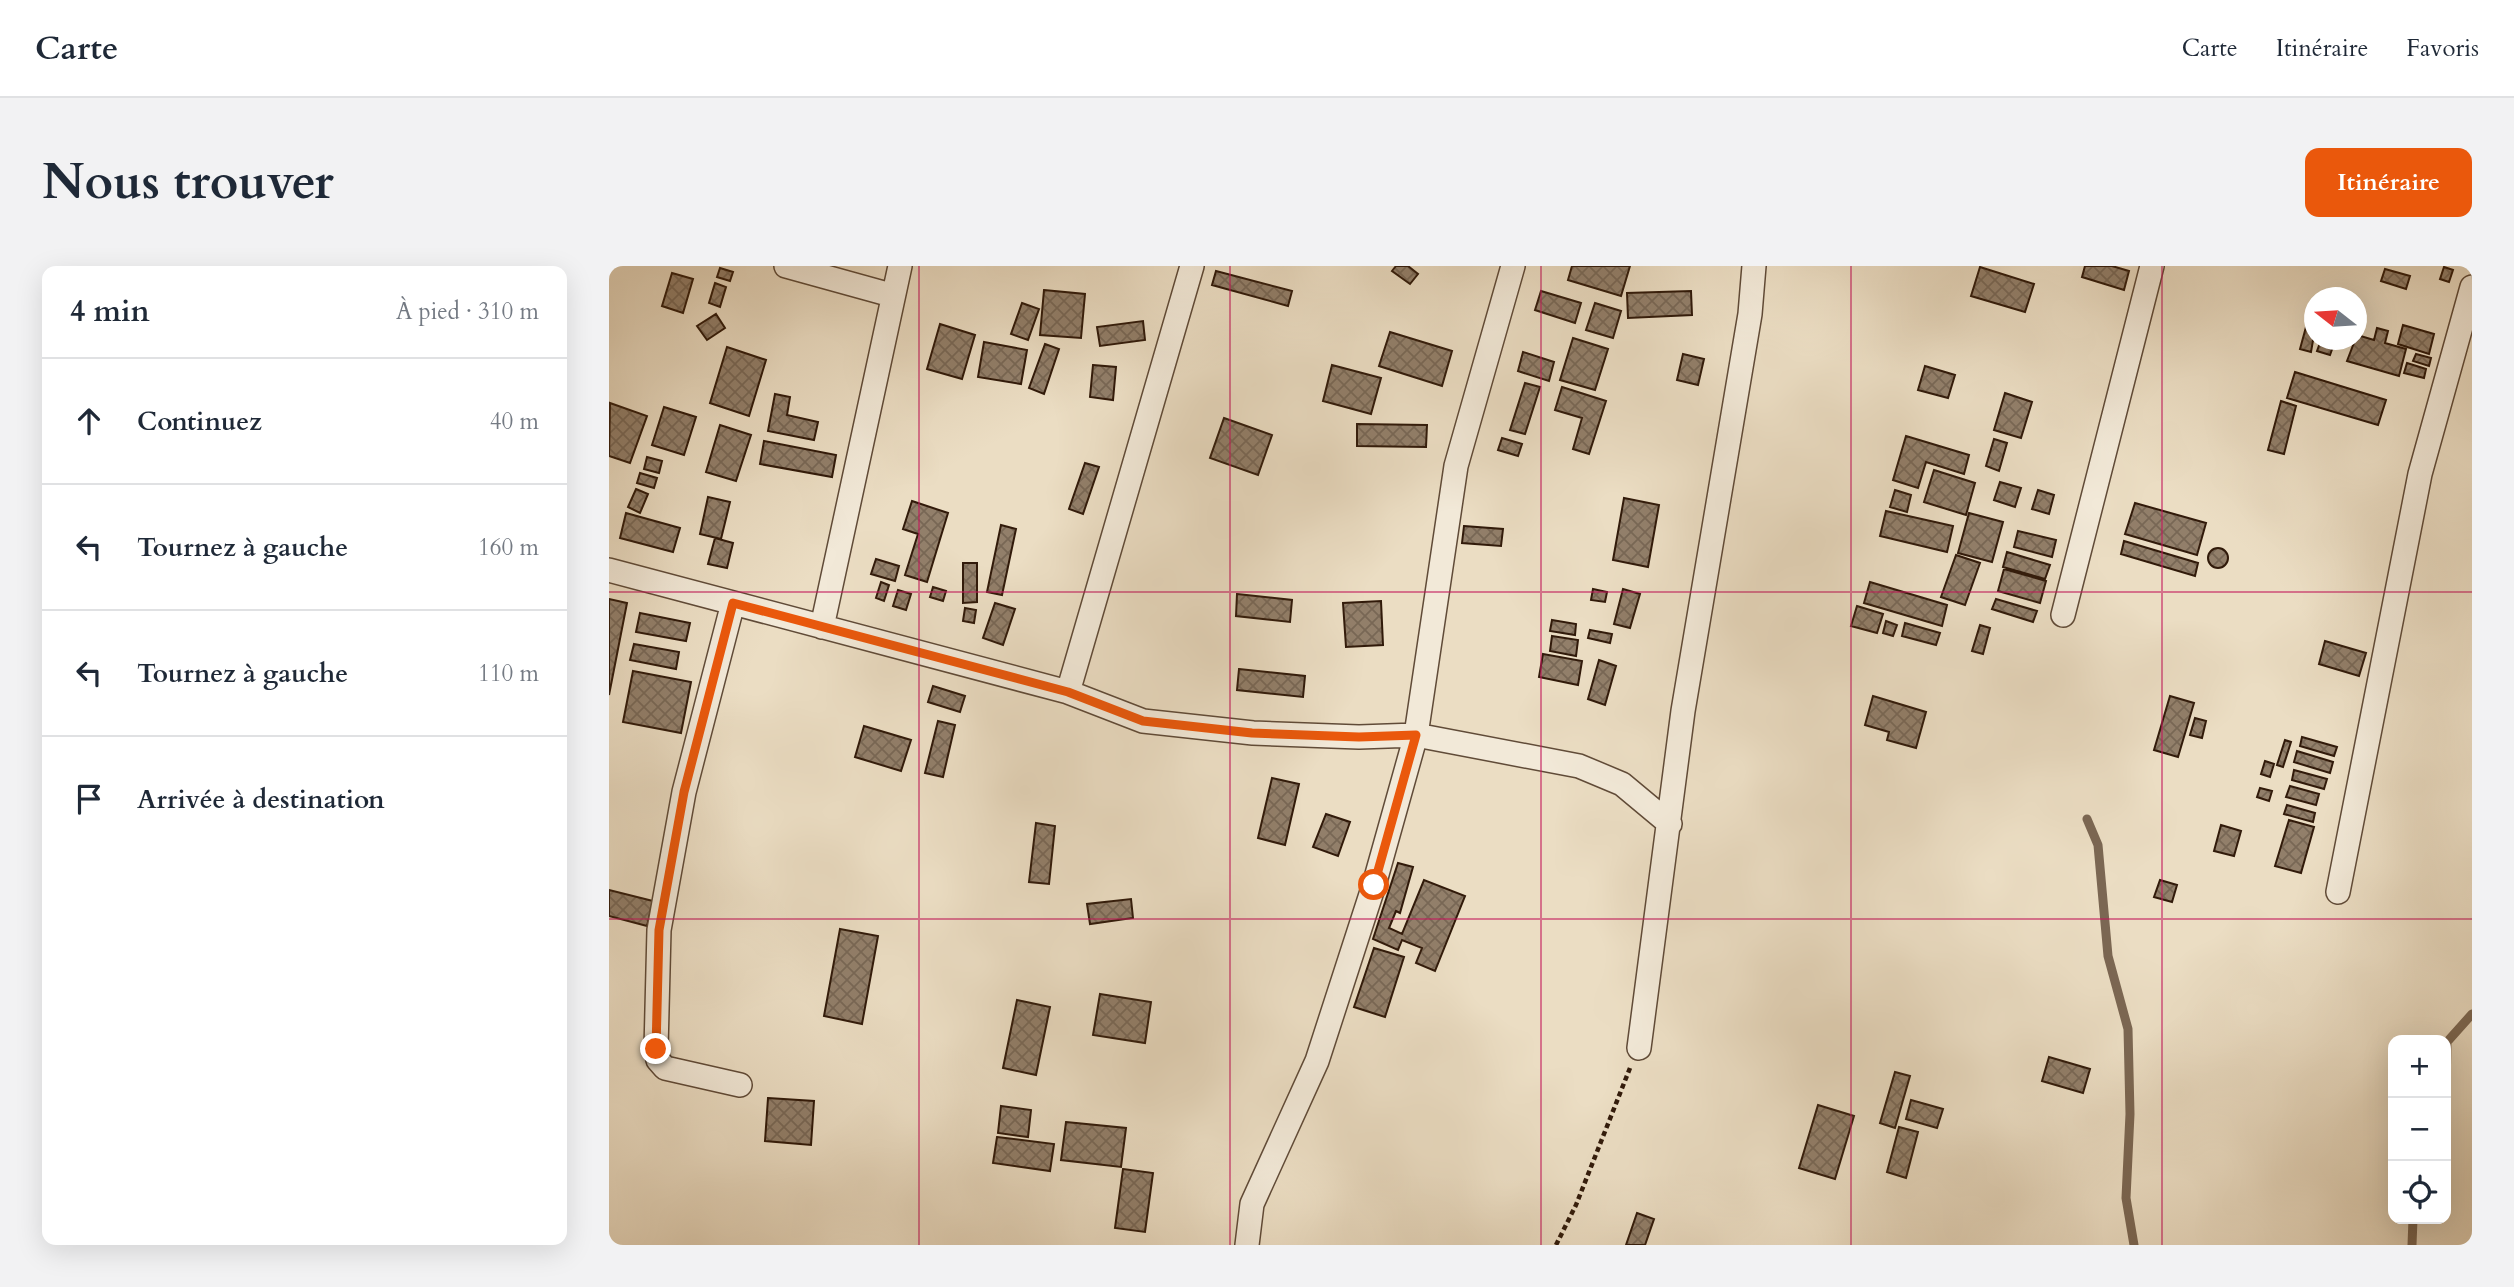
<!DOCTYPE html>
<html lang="fr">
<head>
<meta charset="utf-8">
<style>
	body { margin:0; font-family:Cardo,serif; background:#f2f2f3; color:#1f2937 }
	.controls { position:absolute; right:21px; bottom:21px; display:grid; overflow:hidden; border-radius:14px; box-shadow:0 7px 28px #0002 }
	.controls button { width:63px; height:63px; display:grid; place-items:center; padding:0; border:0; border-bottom:2px solid #e0e1e3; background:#fff; color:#1f2937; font:35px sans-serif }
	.compass { position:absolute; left:1695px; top:21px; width:63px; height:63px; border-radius:50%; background:#fff; box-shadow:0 7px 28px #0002; rotate:287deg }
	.stop { position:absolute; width:21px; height:21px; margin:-16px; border:5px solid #ea580c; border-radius:50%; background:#fff }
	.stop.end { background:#ea580c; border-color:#fff; box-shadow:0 2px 7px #0008 }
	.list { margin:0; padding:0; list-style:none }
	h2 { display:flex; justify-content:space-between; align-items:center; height:91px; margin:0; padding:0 28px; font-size:30px }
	h2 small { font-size:23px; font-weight:400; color:#747a83 }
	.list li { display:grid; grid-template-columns:46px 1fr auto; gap:21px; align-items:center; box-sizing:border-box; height:126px; padding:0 28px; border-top:2px solid #e0e1e3 }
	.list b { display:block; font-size:26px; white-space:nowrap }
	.list em { font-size:23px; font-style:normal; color:#747a83 }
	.icon { flex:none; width:38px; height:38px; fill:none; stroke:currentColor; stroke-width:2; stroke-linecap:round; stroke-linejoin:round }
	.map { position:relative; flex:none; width:1863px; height:979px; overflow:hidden; border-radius:14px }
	header { display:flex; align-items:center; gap:42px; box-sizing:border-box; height:98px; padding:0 35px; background:#fff; border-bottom:2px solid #e0e1e3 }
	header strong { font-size:33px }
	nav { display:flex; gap:38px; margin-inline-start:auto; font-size:24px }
	.intro { display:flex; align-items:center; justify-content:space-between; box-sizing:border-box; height:168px; padding:0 42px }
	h1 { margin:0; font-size:49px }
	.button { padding:18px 32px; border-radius:14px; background:#ea580c; color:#fff; font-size:24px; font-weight:700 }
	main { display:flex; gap:42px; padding:0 42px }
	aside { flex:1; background:#fff; border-radius:14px; box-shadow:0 7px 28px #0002 }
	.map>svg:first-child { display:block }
</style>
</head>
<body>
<header>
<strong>Carte</strong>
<nav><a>Carte</a><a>Itinéraire</a><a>Favoris</a></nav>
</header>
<div class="intro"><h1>Nous trouver</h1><a class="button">Itinéraire</a></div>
<main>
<aside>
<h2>4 min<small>À pied · 310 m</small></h2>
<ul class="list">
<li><svg class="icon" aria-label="ahead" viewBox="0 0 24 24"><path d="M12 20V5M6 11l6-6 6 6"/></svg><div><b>Continuez</b></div><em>40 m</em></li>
<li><svg class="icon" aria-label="left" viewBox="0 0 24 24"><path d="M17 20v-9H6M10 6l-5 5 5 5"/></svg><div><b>Tournez à gauche</b></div><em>160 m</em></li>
<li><svg class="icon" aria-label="left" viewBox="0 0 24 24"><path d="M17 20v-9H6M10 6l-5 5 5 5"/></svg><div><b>Tournez à gauche</b></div><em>110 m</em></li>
<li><svg class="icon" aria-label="arrive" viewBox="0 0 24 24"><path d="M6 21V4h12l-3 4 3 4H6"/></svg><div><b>Arrivée à destination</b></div></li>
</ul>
</aside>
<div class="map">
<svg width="1863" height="979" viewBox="0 0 1863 979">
	<defs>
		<pattern id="building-cross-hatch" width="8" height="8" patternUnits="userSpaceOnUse" patternTransform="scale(1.75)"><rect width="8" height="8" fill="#927f6a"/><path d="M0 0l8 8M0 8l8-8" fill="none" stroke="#786755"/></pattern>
	</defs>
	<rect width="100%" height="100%" fill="#ebddc3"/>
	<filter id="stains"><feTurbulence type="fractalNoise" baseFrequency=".00286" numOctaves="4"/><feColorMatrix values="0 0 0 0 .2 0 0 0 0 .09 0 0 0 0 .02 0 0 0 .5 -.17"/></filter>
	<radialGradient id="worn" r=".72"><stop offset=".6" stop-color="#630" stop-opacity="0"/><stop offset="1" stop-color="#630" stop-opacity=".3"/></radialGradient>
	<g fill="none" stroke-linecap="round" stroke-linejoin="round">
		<path stroke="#7b6753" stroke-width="9" d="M1478,553L1489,579L1499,690L1519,763L1521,848L1517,932L1525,979
			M1837,823L1838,776L1863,748
			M1803,979L1804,953"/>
	</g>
	<path fill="url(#building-cross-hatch)" stroke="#311a0a" stroke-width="2" d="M787,0H799L809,8L801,18L783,5Z
		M963,0H1021L1012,30L959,14Z
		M1476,0H1503L1520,5L1515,24L1473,11Z
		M1371,1L1425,18L1416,46L1362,30Z
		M1835,1L1844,4L1840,16L1831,13Z
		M111,2L124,6L121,15L108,11Z
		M1776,3L1801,10L1797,23L1772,15Z
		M607,5L683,25L679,40L603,19Z
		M63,7L84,13L74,47L53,40Z
		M106,17L117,21L111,41L100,37Z
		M435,24L476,28L472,72L431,69Z
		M932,25L972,37L966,57L926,44Z
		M1082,25L1083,49L1019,52L1018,27Z
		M413,37L430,43L419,74L402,68Z
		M986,37L1012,45L1004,72L977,64Z
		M107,48L116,62L98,74L88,60Z
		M534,55L536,74L491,80L488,61Z
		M331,58L366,69L353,113L318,103Z
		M1794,59L1825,68L1820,88L1789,78Z
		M1697,61L1706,63L1702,86L1691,83Z
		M1768,62L1779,65L1776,77L1797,83L1790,110L1738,95L1748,69L1765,74Z
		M781,66L843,85L833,120L770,100Z
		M964,72L999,83L986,124L951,114Z
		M1712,74L1726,75L1721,89L1708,85Z
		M375,76L418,84L412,118L369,111Z
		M436,78L450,83L435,128L420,122Z
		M118,81L157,94L140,150L101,137Z
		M914,86L945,96L940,115L909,105Z
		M1074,88L1095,93L1089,119L1068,114Z
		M1807,88L1822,92L1820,100L1804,95Z
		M1798,97L1817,103L1815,112L1795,107Z
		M484,99L507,101L504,134L481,131Z
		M723,99L772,112L762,148L714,135Z
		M1316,100L1346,109L1339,132L1309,124Z
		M1686,106L1777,134L1769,159L1678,132Z
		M916,117L931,121L916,168L901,164Z
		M953,121L997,135L980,188L964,183L973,152L946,144Z
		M1396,127L1423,136L1412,172L1385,164Z
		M166,128L181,131L178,149L209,156L205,174L159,165Z
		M1672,135L1687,140L1675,188L1659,184Z
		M1,137L38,150L21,197L0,190Z
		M55,141L87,151L75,189L43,179Z
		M615,152L663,169L649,209L601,192Z
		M748,158L818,159L817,181L748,180Z
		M111,159L142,169L127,215L97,206Z
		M1297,170L1360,189L1355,208L1317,196L1309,222L1284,214Z
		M893,172L913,178L909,190L889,184Z
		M1385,173L1398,177L1390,205L1377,200Z
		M155,175L227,189L223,211L151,198Z
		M38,191L53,195L50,207L35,203Z
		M476,197L490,201L474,248L460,243Z
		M1325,204L1366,217L1357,249L1315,236Z
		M31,207L48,212L45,222L28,217Z
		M1391,216L1412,222L1406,241L1385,234Z
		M27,223L39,228L31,247L19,241Z
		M1286,224L1302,229L1298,246L1281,241Z
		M1429,224L1445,229L1440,248L1423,243Z
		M99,231L121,236L112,273L91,268Z
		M1015,232L1050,239L1039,301L1004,294Z
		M303,235L339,247L318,316L296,309L309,268L294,263Z
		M1526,237L1597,257L1588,289L1516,268Z
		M1277,245L1344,260L1338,286L1271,270Z
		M17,247L71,262L64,286L11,272Z
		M1360,247L1394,256L1383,296L1349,287Z
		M392,259L407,263L393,329L378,326Z
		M855,260L894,263L892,280L853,277Z
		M1409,265L1447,274L1443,291L1405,281Z
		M106,272L124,277L118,302L99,298Z
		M1515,275L1589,297L1586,310L1512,288Z
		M1599 292a10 10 0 1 1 20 0a10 10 0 1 1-20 0Z
		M1398,286L1441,299L1436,313L1394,301Z
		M1347,289L1371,297L1356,339L1332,331Z
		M267,293L290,300L286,315L262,308Z
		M354,297H368V336L354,337Z
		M1395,303L1437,315L1431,337L1389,325Z
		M272,316L280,319L275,335L267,332Z
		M1261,316L1338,339L1333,360L1255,337Z
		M324,321L337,325L334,335L321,331Z
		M984,323L998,326L996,336L982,334Z
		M1014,323L1031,328L1021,362L1005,358Z
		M289,324L302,328L297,344L284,340Z
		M628,328L683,334L681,356L627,350Z
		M0,333L18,337L0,429Z
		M1387,333L1428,345L1424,356L1383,343Z
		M772,335L774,379L737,381L734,337Z
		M386,337L406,343L394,379L374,372Z
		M1248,340L1274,348L1268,367L1242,360Z
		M356,342L367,344L365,357L354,355Z
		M31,347L81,357L77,375L27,366Z
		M943,354L967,358L966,369L941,365Z
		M1277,355L1288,359L1284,370L1274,367Z
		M1296,357L1331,367L1327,379L1293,370Z
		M1371,359L1381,362L1374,388L1363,385Z
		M981,364L1003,368L1001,377L979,372Z
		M943,370L969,374L967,390L941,385Z
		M1716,375L1757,387L1750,410L1710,398Z
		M25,378L70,386L67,403L21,394Z
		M934,388L973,395L969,419L930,411Z
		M990,394L1007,400L996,439L979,433Z
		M630,403L696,410L694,431L628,424Z
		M24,405L82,416L72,467L14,456Z
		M324,420L356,430L351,446L319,436Z
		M1264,430L1317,446L1307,482L1278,474L1280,466L1256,459Z
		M1561,430L1585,437L1569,491L1545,484Z
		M1586,452L1597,455L1593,472L1581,469Z
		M329,455L346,459L334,511L316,507Z
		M255,460L302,474L292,505L246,491Z
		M1693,471L1728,481L1725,490L1691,480Z
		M1676,474L1682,476L1674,501L1668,499Z
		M1688,485L1724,496L1721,507L1685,496Z
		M1656,495L1665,498L1661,511L1652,508Z
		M1685,504L1718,513L1715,523L1683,514Z
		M663,512L690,518L676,579L649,572Z
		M1681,520L1710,528L1707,539L1677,531Z
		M1651,522L1663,525L1660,535L1648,531Z
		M1678,539L1706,547L1704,556L1675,548Z
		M717,548L741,556L729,590L704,581Z
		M1680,554L1705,561L1692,607L1666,600Z
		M427,557L446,560L440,618L420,616Z
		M1612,559L1632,565L1625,590L1605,585Z
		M789,597L804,601L791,647L787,645L780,662L793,668L815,614L856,630L826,705L807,697L813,682L793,674L789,684L764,673Z
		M1551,614L1568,619L1563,636L1545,631Z
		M0,624L44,635L38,660L0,650Z
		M522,633L524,652L481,658L478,638Z
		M231,663L269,670L253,758L215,750Z
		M765,682L795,691L776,751L745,741Z
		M491,728L542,736L536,777L484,769Z
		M408,734L441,741L427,809L394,802Z
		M1440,791L1481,803L1474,827L1433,815Z
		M1286,806L1301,810L1286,862L1271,857Z
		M159,832L205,835L202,879L156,875Z
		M1302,834L1334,843L1328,862L1297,853Z
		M1209,839L1245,850L1226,913L1190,902Z
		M392,840L422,844L419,871L389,867Z
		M457,856L517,862L512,901L452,894Z
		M1290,861L1309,866L1297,912L1278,906Z
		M388,871L445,878L441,905L384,897Z
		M514,903L544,907L536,966L506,962Z
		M1028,947L1045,953L1036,979H1017Z"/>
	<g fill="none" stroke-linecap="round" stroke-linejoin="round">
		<defs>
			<path id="street" d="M177,0L282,29
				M0,304L459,426L534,455L644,467L750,471L807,469L970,500L1013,518L1061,558
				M124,337L75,526L50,664L47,783L49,794L56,802L131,819
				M1454,349L1543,0
				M213,361L291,0
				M459,426L583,0
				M1729,626L1811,208L1863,21
				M1030,782L1074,445L1141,48L1145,0
				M638,979L643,938L708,795L765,619L807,469L847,200L904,0"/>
		</defs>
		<use href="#street" stroke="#604b38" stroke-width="26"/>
		<path stroke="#311a0a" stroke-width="4.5" stroke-dasharray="5 3.5" stroke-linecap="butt" d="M947,979L967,939L1021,802"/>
		<use href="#street" stroke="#f2e9d8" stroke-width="23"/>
	</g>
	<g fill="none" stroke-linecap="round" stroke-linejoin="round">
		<path stroke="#ea580c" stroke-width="9" d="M47,783L50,664L75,526L124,337L459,426L534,455L643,467L750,471L807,469L765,619"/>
	</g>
	<path fill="none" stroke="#c2185b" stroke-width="2" stroke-opacity="0.55" d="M310,0V979M621,0V979M932,0V979M1242,0V979M1553,0V979M0,326H1863M0,653H1863"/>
	<rect width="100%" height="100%" filter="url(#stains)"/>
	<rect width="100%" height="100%" fill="url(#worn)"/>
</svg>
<div class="controls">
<button>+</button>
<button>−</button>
<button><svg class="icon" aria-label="locate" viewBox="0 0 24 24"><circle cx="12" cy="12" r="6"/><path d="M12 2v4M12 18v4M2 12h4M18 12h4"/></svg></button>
</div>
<svg class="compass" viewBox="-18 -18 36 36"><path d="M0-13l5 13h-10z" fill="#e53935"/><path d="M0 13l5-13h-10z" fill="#747a83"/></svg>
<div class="stop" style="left:765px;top:619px"></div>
<div class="stop end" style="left:47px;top:783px"></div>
</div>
</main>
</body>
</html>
